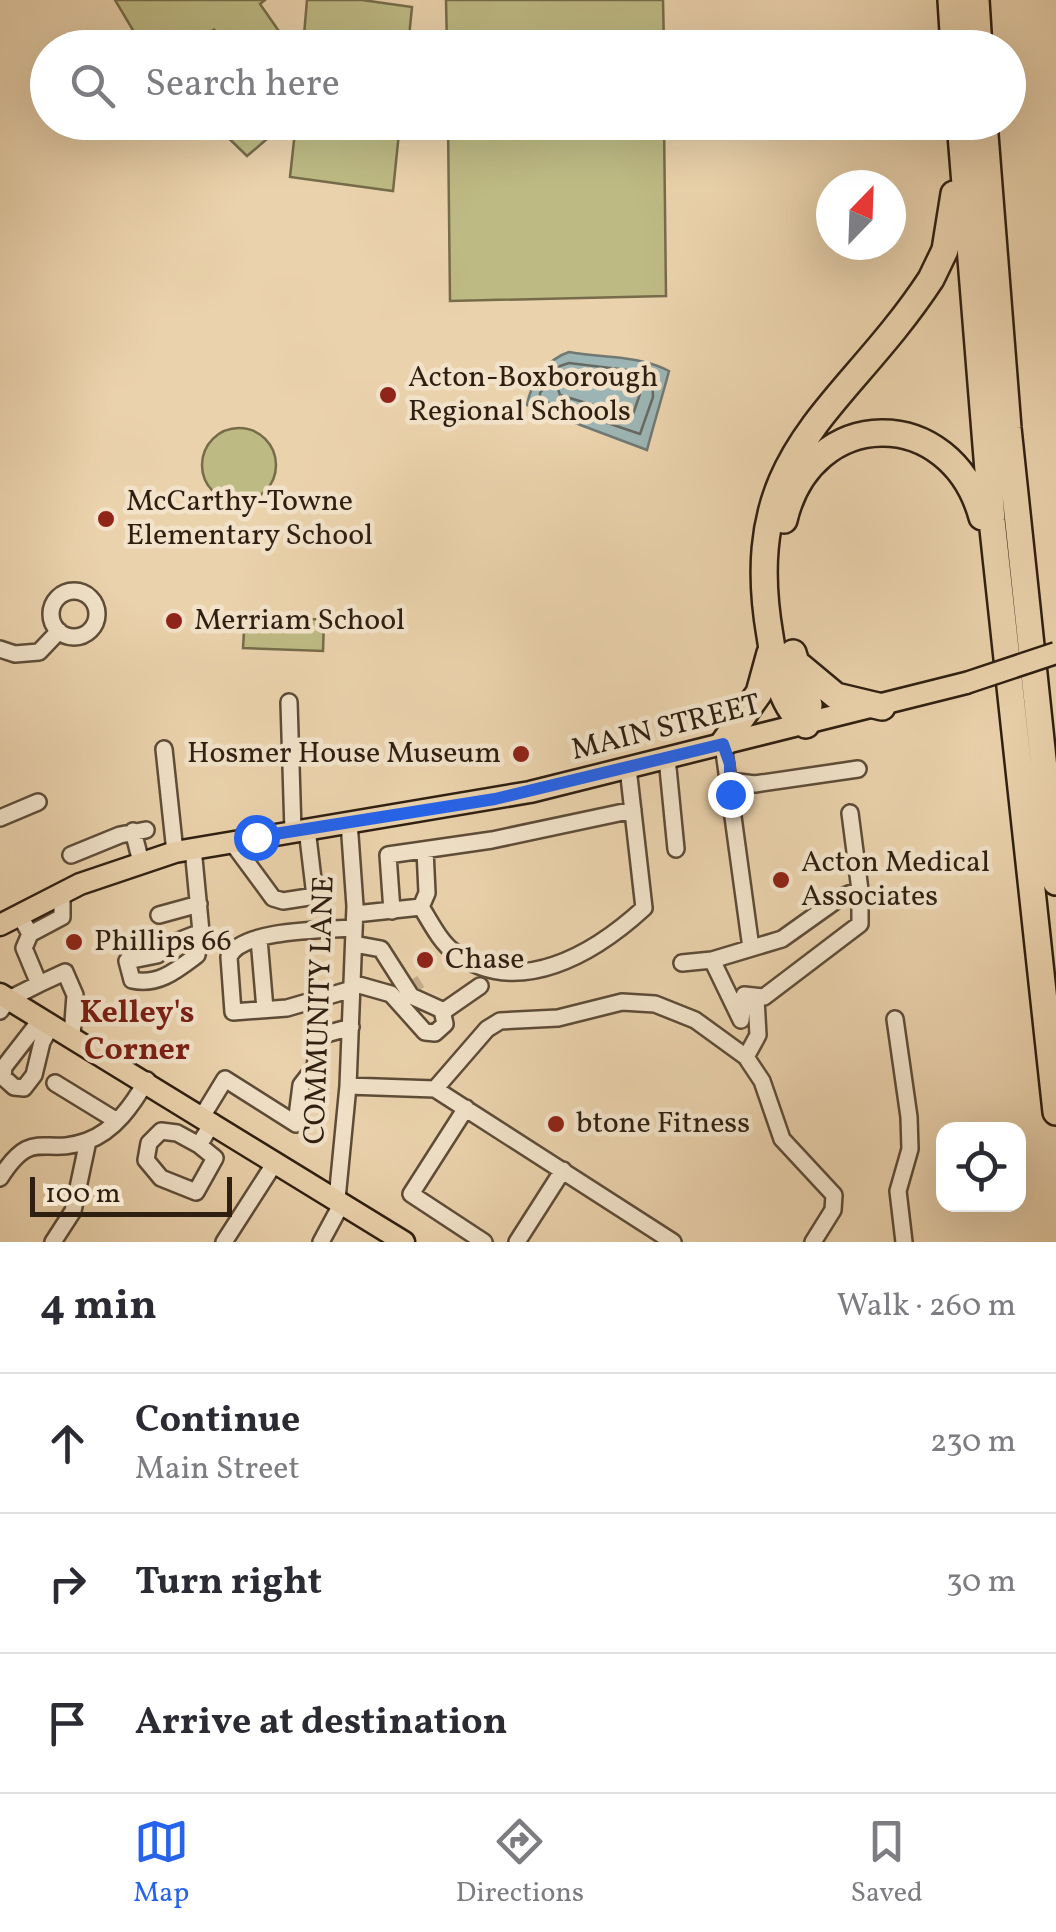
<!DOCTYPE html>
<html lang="en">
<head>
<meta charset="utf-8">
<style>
	body { margin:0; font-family:Vollkorn,serif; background:#f7f7f7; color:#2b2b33 }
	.controls { position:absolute; right:30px; bottom:30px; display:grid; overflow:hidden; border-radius:20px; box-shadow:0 10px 40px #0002 }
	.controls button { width:90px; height:90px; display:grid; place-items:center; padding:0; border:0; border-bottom:2px solid #e1e1e2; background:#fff; color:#2b2b33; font:50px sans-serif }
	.compass { position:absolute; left:816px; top:170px; width:90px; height:90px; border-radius:50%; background:#fff; box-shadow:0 10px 40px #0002; rotate:23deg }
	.scale { position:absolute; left:30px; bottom:25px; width:202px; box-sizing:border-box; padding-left:10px; border:5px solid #2f1f11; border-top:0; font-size:28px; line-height:35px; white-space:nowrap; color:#2f1f11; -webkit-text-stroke:8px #f1e2c9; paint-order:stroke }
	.stop { position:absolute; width:30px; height:30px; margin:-22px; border:8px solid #2563eb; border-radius:50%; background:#fff }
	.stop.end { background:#2563eb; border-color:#fff; box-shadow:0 2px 10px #0008 }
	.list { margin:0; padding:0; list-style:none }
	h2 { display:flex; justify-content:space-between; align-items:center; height:130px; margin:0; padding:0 40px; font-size:42px }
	h2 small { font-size:32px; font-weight:400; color:#7c7c81 }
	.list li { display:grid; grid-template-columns:65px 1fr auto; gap:30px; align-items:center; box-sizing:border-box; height:140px; padding:0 40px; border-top:2px solid #e1e1e2 }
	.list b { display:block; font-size:38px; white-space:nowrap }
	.list p { margin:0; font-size:32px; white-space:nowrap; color:#7c7c81 }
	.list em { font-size:32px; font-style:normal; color:#7c7c81 }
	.icon { flex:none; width:55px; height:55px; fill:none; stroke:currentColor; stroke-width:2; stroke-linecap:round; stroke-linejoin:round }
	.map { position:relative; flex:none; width:1056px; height:1242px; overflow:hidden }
	.search { position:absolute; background:#fff; box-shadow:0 10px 40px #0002; left:30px; right:30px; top:30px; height:110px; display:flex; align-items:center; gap:25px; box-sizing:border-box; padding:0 35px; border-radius:55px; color:#7c7c81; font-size:38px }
	.sheet { height:550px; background:#fff }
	nav { display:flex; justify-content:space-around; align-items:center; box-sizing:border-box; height:140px; border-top:2px solid #e1e1e2; background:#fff; font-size:28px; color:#7c7c81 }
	nav a { display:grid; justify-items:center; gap:5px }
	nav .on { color:#2563eb }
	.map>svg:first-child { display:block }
</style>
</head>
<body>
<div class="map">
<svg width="1056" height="1242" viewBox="0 0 1056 1242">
	<rect width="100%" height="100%" fill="#ead2ac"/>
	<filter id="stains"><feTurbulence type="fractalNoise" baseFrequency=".002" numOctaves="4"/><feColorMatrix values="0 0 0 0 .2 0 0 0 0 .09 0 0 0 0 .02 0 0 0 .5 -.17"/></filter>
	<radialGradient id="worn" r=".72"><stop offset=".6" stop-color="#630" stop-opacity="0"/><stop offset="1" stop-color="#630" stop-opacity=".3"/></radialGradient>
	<path fill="#beba84" stroke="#766c4a" stroke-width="2.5" d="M115,0H265L260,4L290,47H198L215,29L184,47H143Z
		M307,0H362L412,7L408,47H303Z
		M446,0H663L664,47H447Z
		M296,122L400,123L393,191L290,177Z
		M213,123H278L274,133L247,156Z
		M448,123H664L666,296L450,301Z
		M202 465a37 37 0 1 1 74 0a37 37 0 1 1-74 0Z
		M245,614L324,620L323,651L243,648Z"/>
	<path fill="#9cb5b4" stroke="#707973" stroke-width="2.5" d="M569,352C603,358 639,355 669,371C663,394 654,423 647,450L527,405C531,382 547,359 569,352Z"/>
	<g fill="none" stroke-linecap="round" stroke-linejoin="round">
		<path stroke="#666a62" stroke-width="2.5" d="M569,363L652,373L653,397L640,434L540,400V393L560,366Z
			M571,375L638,383L640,394L632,417L560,395L558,389Z"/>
		<path stroke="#c5ae8d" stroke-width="15" stroke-dasharray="15 8" stroke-linecap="butt" d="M411,980L418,991"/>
		<defs>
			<path id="minor" d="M51 614a23 23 0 1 1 46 0a23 23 0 1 1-46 0Z
				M0,649L15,654L39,652L59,631
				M289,702L293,831
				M723,744L751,948
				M164,749L175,852
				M667,758L676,849
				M730,781L755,784L858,769
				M850,813L860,890
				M0,818L38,802
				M133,831L141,862
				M231,841L273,898L283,901L315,896L307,829
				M71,855L120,835L146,830
				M860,890V924L764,997L744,995L741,1020L712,960L782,939L841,897Z
				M421,907C430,921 440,942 454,952C518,1000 595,953 644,908L628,768
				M421,907L427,893L425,850
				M392,911L388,855L492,840L633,810
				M355,914L421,907
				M159,915L199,904
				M30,934L62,917V892
				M259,939L265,1009
				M148,946L160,948L201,932
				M134,951L127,961L132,980C158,986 177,970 197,955L201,932L193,848
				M127,961L157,955L160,948
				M682,963L712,960
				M352,983L391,994L425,1032L435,1033L445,1024L442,1010L411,996L381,949L354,944
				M39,984L65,972L75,995L72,1036
				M352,989L287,1008L233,1012L229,957C241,929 326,930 354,928
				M0,1011L9,999L39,984L24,948L30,934L19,914
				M444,1011L480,986
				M42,1018L4,1067L3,1077L14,1087L24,1088L34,1075L42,1042L52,1024
				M895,1019L909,1117L910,1149L898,1191L904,1242
				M746,1057L758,1035L756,999
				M55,1083L117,1121
				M348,1086L435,1089L673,1242
				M435,1089L487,1029L500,1021L558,1018L622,1002L655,1004L695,1020L746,1057L762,1081L782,1139L834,1195L833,1210L813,1242
				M466,1108L411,1194L484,1242
				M203,1115L225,1079L296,1124L301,1085L315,1067L319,1036L351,1027
				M199,1145L177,1133L161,1131L149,1143L146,1160L161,1178L196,1192L215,1158L199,1145L213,1122
				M0,1178C33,1126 43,1157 87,1141C115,1131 133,1104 147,1080
				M337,1199L348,1086L355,906L349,822
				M53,1242L73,1211L88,1141
				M224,1242L276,1161
				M321,1242L342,1203
				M517,1242L563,1170"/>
			<path id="major" d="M0,925L80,884L175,852L530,792L966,683
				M0,994L404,1242"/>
			<path id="highway" d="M951,0L954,48
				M976,0L979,48
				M960,122L992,520L1056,1112
				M984,122L1008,428L1056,882
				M784,520C811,405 951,404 982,517
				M793,653L809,705L806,725C779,706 775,667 770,636C738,450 843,413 931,279L945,250L954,194
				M800,666L836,696L882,707
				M723,744L759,693L770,653"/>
		</defs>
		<use href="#minor" stroke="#5e4c38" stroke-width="20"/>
		<use href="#major" stroke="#2f1f11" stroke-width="25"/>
		<use href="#highway" stroke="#2f1f11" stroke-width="30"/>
		<use href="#minor" stroke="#f1e2c9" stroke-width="15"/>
		<use href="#major" stroke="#ead2ac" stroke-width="20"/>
		<use href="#highway" stroke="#ead2ac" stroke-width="25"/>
		<defs>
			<path id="major-bridge" d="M966,683L1056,653"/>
		</defs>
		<use href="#major-bridge" stroke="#2f1f11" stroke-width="25" stroke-linecap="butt"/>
		<use href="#major-bridge" stroke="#ead2ac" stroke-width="20"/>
	</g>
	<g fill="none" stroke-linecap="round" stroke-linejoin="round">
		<path stroke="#2563eb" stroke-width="12" d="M256,837L495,799L723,744L730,764V794"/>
	</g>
	<g fill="#8f2418" stroke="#f1e2c9" stroke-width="4">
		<circle cx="388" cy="395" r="10"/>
		<circle cx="106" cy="519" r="10"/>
		<circle cx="174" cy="621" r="10"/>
		<circle cx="521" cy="754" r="10"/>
		<circle cx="781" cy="880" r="10"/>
		<circle cx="74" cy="942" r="10"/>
		<circle cx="425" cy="960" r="10"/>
		<circle cx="556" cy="1124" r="10"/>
	</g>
	<g text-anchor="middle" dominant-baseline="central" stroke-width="9" stroke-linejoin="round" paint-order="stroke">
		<g font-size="30" fill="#2f1f11" stroke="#f1e2c9" text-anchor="start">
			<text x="408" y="378">Acton-Boxborough<tspan x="408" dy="34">Regional Schools</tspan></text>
			<text x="126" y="502">McCarthy-Towne<tspan x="126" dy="34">Elementary School</tspan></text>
			<text x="194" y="621">Merriam School</text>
			<text x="501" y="754" text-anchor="end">Hosmer House Museum</text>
			<text x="801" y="863">Acton Medical<tspan x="801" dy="34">Associates</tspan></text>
			<text x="94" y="942">Phillips 66</text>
			<text x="445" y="960">Chase</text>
			<text x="576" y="1124">btone Fitness</text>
		</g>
		<g font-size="30" fill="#2f1f11" stroke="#f1e2c9">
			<text transform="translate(666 728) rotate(-14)">MAIN STREET</text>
			<text transform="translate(320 1010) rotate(-88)">COMMUNITY LANE</text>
		</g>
		<g font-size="32" font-weight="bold" fill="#7a1f14" stroke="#f1e2c9">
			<text x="137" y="1014">Kelley's<tspan x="137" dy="37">Corner</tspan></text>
		</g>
	</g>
	<rect width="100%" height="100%" filter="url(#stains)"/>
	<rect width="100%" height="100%" fill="url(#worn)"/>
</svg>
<div class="controls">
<button><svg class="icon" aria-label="locate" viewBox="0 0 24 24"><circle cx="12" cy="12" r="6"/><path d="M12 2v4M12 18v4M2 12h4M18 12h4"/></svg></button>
</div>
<svg class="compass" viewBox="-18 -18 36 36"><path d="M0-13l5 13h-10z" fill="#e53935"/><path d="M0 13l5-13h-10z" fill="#7c7c81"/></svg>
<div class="scale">100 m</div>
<div class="stop" style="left:256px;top:837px"></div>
<div class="stop end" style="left:730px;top:794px"></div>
<div class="search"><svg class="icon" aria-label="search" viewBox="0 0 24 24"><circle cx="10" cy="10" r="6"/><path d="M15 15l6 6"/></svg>Search here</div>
</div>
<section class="sheet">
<h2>4 min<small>Walk · 260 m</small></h2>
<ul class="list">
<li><svg class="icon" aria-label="ahead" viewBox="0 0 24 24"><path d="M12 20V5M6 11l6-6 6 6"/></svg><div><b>Continue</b><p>Main Street</p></div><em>230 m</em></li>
<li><svg class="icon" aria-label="right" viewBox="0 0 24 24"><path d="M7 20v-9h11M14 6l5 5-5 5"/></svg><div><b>Turn right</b></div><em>30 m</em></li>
<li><svg class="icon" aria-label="arrive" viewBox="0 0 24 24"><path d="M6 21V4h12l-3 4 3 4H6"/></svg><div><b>Arrive at destination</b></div></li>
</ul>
</section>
<nav>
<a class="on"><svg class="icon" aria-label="map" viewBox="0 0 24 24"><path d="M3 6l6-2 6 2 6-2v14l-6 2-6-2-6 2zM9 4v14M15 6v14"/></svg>Map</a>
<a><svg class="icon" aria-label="directions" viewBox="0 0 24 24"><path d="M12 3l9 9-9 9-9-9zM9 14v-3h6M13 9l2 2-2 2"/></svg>Directions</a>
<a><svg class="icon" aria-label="saved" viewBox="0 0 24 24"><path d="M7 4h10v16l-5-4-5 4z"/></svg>Saved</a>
</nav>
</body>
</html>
